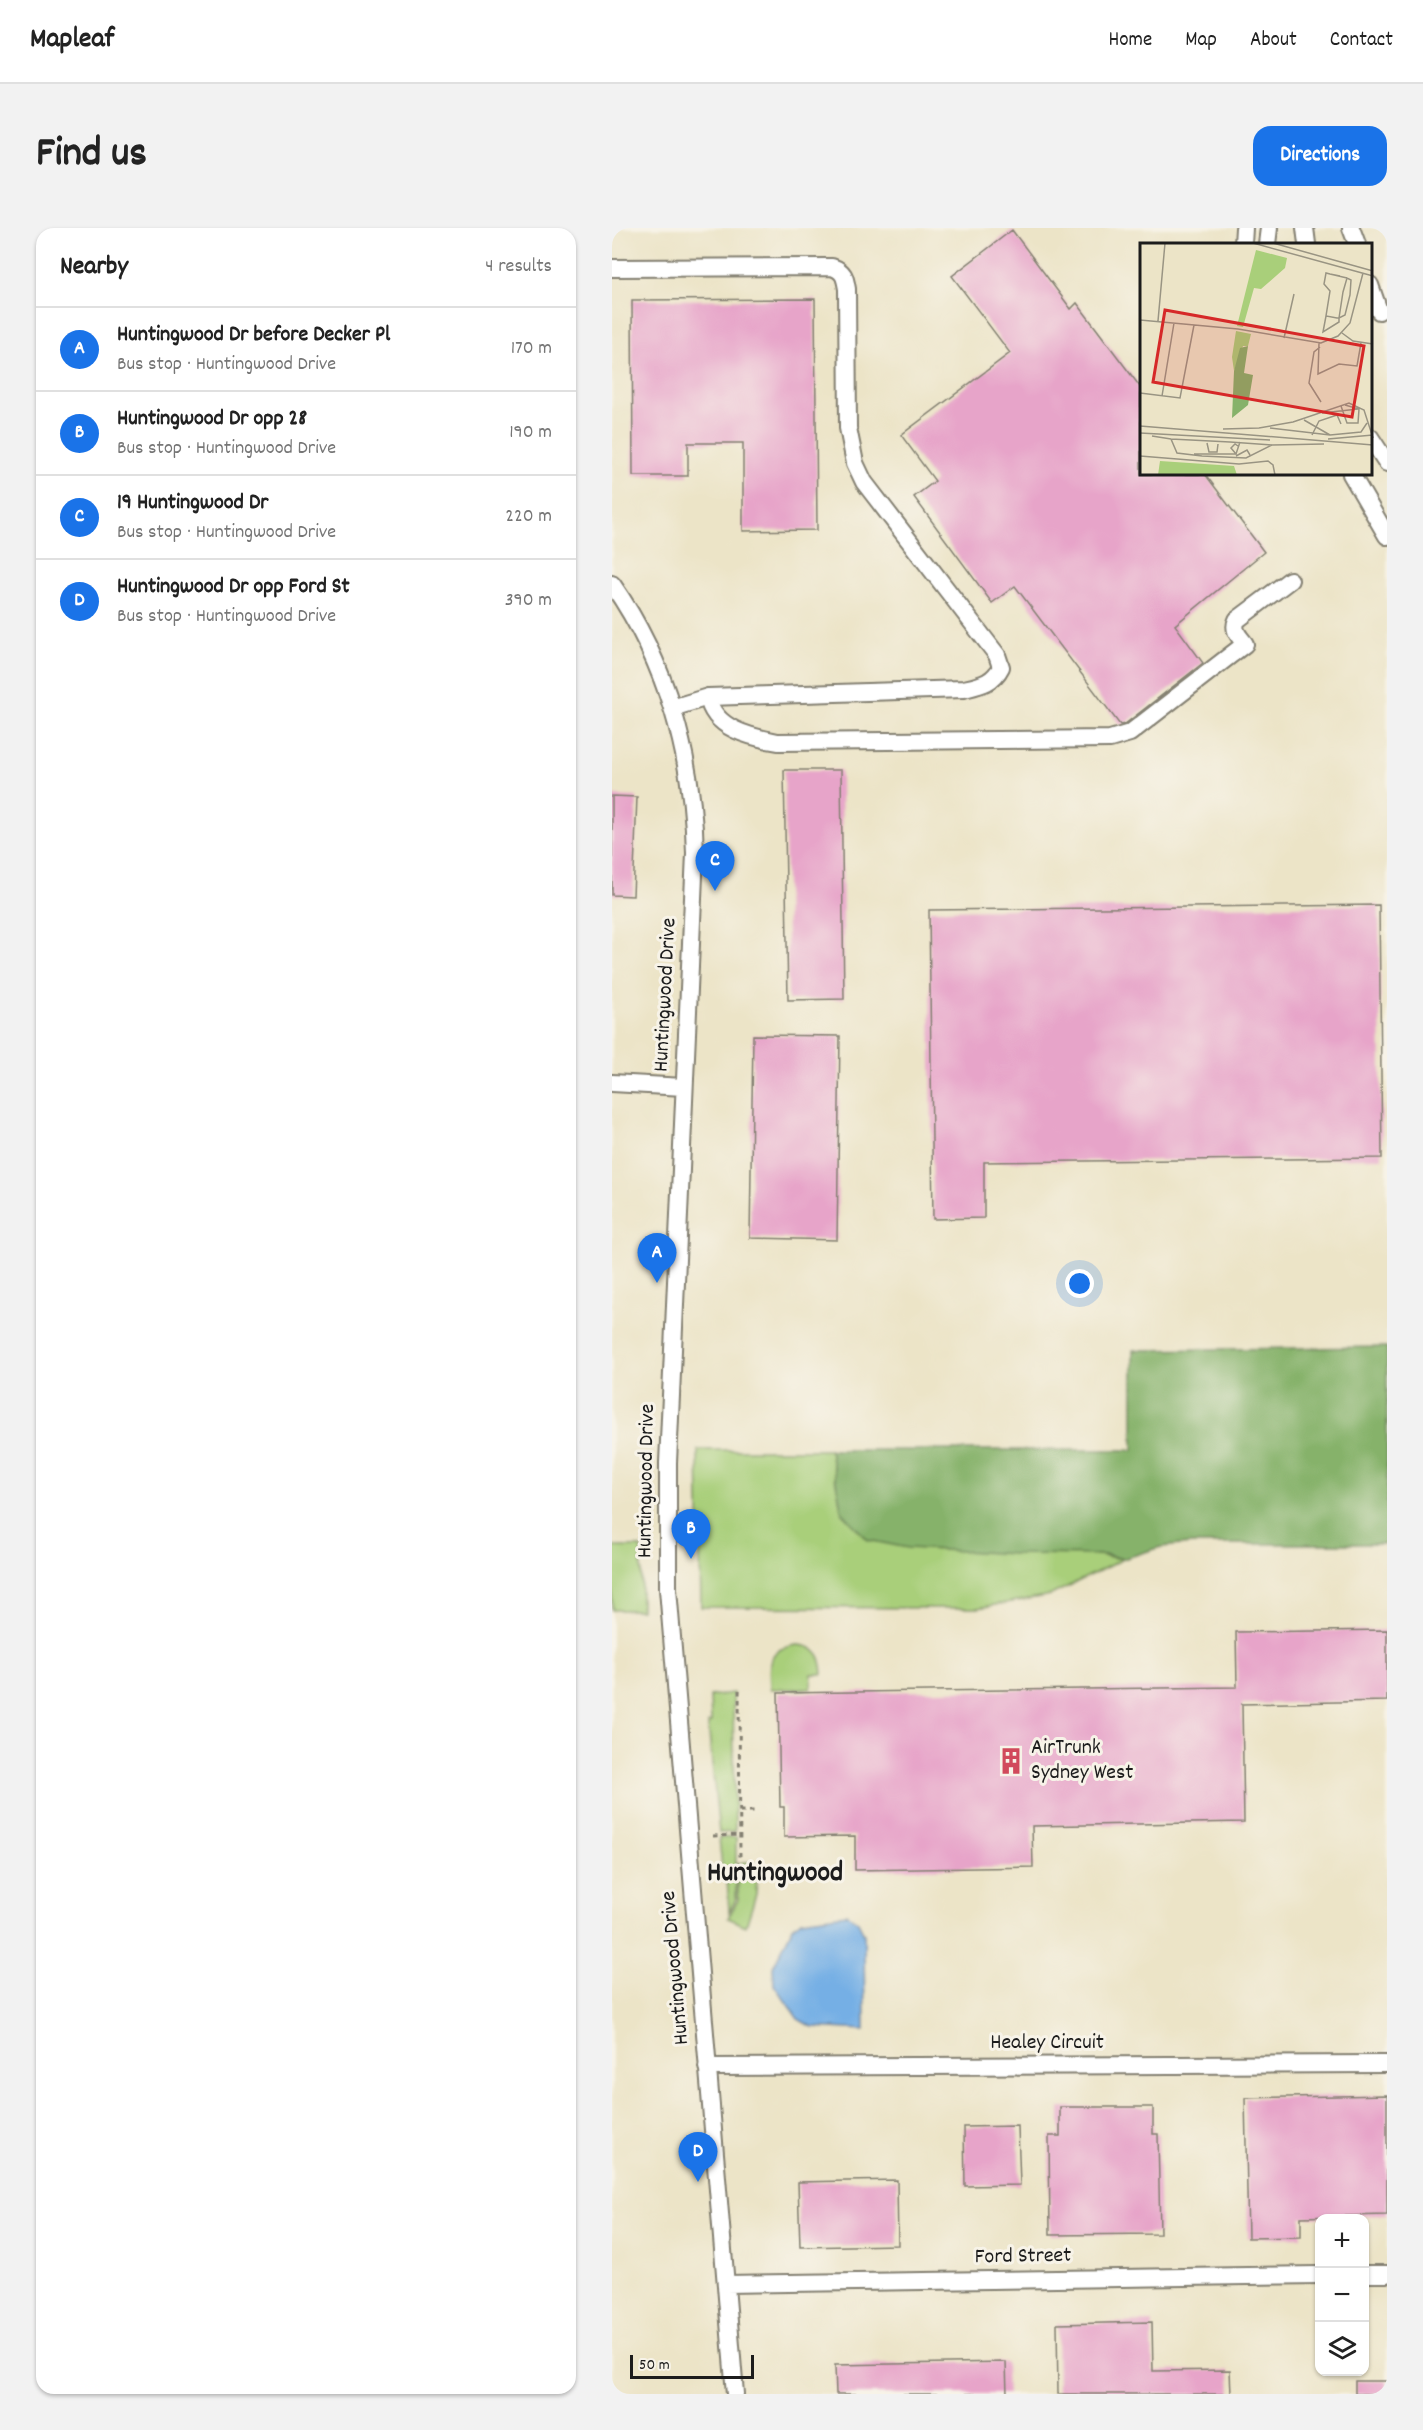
<!DOCTYPE html>
<html lang="en">
<head>
<meta charset="utf-8">
<style>
	body { margin:0; font-family:Dekko,sans-serif; background:#f2f2f2; color:#222 }
	.controls { position:absolute; right:18px; bottom:18px; display:grid; overflow:hidden; border-radius:12px; box-shadow:0 2px 4px #0004 }
	.controls button { width:54px; height:54px; display:grid; place-items:center; padding:0; border:0; border-bottom:2px solid #e0e0e0; background:#fff; color:#222; font:30px sans-serif }
	.scale { position:absolute; left:18px; bottom:15px; width:124px; box-sizing:border-box; padding-left:6px; border:3px solid #1c1c1c; border-top:0; font-size:16px; line-height:21px; white-space:nowrap; color:#1c1c1c; -webkit-text-stroke:4px #f7f3e8; paint-order:stroke }
	.you { position:absolute; left:468px; top:1056px; width:21px; height:21px; margin:-15px; border:4px solid #fff; border-radius:50%; background:#1a73e8; box-shadow:0 0 0 9px #1a73e833 }
	.badge { display:grid; place-items:center; width:39px; height:39px; border-radius:50%; background:#1a73e8; color:#fff; font-size:20px; font-weight:700 }
	.pin { position:absolute; translate:-50% -50px; filter:drop-shadow(0 2px 3px #0008) }
	.pin::after { content:''; position:absolute; top:32px; width:21px; height:18px; background:inherit; clip-path:polygon(0 0,100% 0,50% 100%) }
	.list { margin:0; padding:0; list-style:none }
	h2 { display:flex; justify-content:space-between; align-items:center; height:78px; margin:0; padding:0 24px; font-size:26px }
	h2 small { font-size:20px; font-weight:400; color:#767676 }
	.list li { display:grid; grid-template-columns:39px 1fr auto; gap:18px; align-items:center; box-sizing:border-box; height:84px; padding:0 24px; border-top:2px solid #e0e0e0 }
	.list b { display:block; font-size:22px; white-space:nowrap }
	.list p { margin:0; font-size:20px; white-space:nowrap; color:#767676 }
	.list em { font-size:20px; font-style:normal; color:#767676 }
	.icon { flex:none; width:33px; height:33px; fill:none; stroke:currentColor; stroke-width:2; stroke-linecap:round; stroke-linejoin:round }
	.map { position:relative; flex:none; width:775px; height:2166px; overflow:hidden; border-radius:18px }
	header { display:flex; align-items:center; gap:36px; box-sizing:border-box; height:84px; padding:0 30px; background:#fff; border-bottom:2px solid #e0e0e0 }
	header strong { font-size:28px }
	nav { display:flex; gap:33px; margin-inline-start:auto; font-size:21px }
	.intro { display:flex; align-items:center; justify-content:space-between; box-sizing:border-box; height:144px; padding:0 36px }
	h1 { margin:0; font-size:42px }
	.button { padding:15px 27px; border-radius:18px; background:#1a73e8; color:#fff; font-size:21px; font-weight:700 }
	main { display:flex; gap:36px; padding:0 36px }
	aside { flex:1; background:#fff; border-radius:18px; box-shadow:0 2px 4px #0004 }
	.map>svg:first-child { display:block }
</style>
</head>
<body>
<header>
<strong>Mapleaf</strong>
<nav><a>Home</a><a>Map</a><a>About</a><a>Contact</a></nav>
</header>
<div class="intro"><h1>Find us</h1><a class="button">Directions</a></div>
<main>
<aside>
<h2>Nearby<small>4 results</small></h2>
<ul class="list">
<li><span class="badge">A</span><div><b>Huntingwood Dr before Decker Pl</b><p>Bus stop · Huntingwood Drive</p></div><em>170 m</em></li>
<li><span class="badge">B</span><div><b>Huntingwood Dr opp 28</b><p>Bus stop · Huntingwood Drive</p></div><em>190 m</em></li>
<li><span class="badge">C</span><div><b>19 Huntingwood Dr</b><p>Bus stop · Huntingwood Drive</p></div><em>220 m</em></li>
<li><span class="badge">D</span><div><b>Huntingwood Dr opp Ford St</b><p>Bus stop · Huntingwood Drive</p></div><em>390 m</em></li>
</ul>
</aside>
<div class="map">
<svg width="775" height="2166" viewBox="0 0 775 2166">
	<rect width="100%" height="100%" fill="#f7f3e8"/>
	<filter id="ink" filterUnits="userSpaceOnUse"><feTurbulence type="fractalNoise" baseFrequency=".0167" numOctaves="2"/><feDisplacementMap in="SourceGraphic" scale="12" xChannelSelector="R" yChannelSelector="G"/><feConvolveMatrix kernelMatrix="1 2 1 2 8 2 1 2 1" color-interpolation-filters="sRGB"/></filter>
	<filter id="wash" filterUnits="userSpaceOnUse"><feTurbulence type="fractalNoise" baseFrequency=".008" numOctaves="4" result="noise"/><feDisplacementMap in="SourceGraphic" scale="24" xChannelSelector="R" yChannelSelector="G"/><feGaussianBlur stdDeviation="1.35" result="paint"/><feColorMatrix in="noise" values="0 0 0 0 0 0 0 0 0 0 0 0 0 0 0 0 0 1.4 0 .05"/><feComposite in="paint" operator="in"/></filter>
	<g filter="url(#wash)">
		<rect width="100%" height="100%" fill="#ece4c7"/>
		<path fill="#a9cf7a" stroke="#62764b" stroke-width="1.5" d="M86,1222H218L230,1285L511,1331L439,1367L366,1380L89,1379Z
			M0,1319H29V1382H0Z
			M186,1417C205,1418 210,1428 211,1446H200L199,1461H158C157,1435 154,1420 186,1417Z
			M121,1465L123,1604L107,1605L96,1495L99,1494L98,1468Z
			M124,1609V1671L117,1684L115,1650L111,1649L107,1610Z
			M132,1634L146,1635L144,1666L134,1698L116,1690L126,1672V1636Z"/>
		<path fill="#86b26a" stroke="#516743" stroke-width="1.5" d="M775,1119V1316H579L549,1319L511,1331L495,1327L403,1326L296,1320L256,1312L230,1285L218,1222H521V1122Z"/>
		<path fill="#74afe5" stroke="#486680" stroke-width="1.5" d="M234,1686L246,1694L252,1706L253,1802L200,1799L186,1791L162,1757L161,1739L181,1699L189,1692Z"/>
		<g id="blocks">
			<path fill="#e7a4c9" d="M400,2L459,81L465,75L529,160V246H593L652,324L563,397L591,435L513,496L508,497L403,358L380,375L302,269L323,253L289,207L398,125L340,48Z
				M203,71L205,302L131,303V215H76V248H21L20,72Z
				M172,542H229L232,771L176,772Z
				M0,568L25,569L21,668L0,667Z
				M767,677L770,930L372,934V990L321,991L317,682Z
				M141,807L228,808L225,1012L138,1010Z
				M775,1402V1473L630,1476L632,1594L420,1598L421,1639L243,1642V1608L172,1609V1579H168L166,1465L625,1459L624,1404Z
				M775,1867V1987L689,1989V2009L636,2010L633,1870Z
				M448,1879H541V1906H546L548,2006L438,2007L437,1908H448Z
				M406,1898L408,1957L353,1958L352,1899Z
				M285,1952L286,2017L188,2019L186,1954Z
				M540,2094L541,2143L618,2142L619,2166H446L445,2096Z
				M394,2134L395,2166H224L223,2137Z
				M743,2153H775V2166H743Z"/>
		</g>
	</g>
	<g filter="url(#ink)">
		<use href="#blocks" fill-opacity="0" stroke="#848072" stroke-width="1.5"/>
		<g fill="none" stroke-linecap="round" stroke-linejoin="round">
			<defs>
				<path id="minor" d="M693,0L695,16
					M739,0L745,16
					M631,16L632,0
					M655,16L657,0
					M0,40L220,39C232,43 233,49 235,61L236,200L243,235L252,254L385,427L389,439C381,455 369,457 352,461L96,469L60,480
					M758,57L767,83
					M758,209L775,235
					M739,246L775,308
					M0,356C55,435 81,529 83,625L56,1235V1361L123,2166
					M96,469C101,501 139,509 166,514L498,511L518,505L633,416C627,408 620,402 625,392L678,352
					M0,855L72,859
					M95,1839L775,1836
					M752,2046H775
					M114,2056L708,2047"/>
			</defs>
			<use href="#minor" stroke="#848072" stroke-width="20"/>
			<path stroke="#848072" stroke-width="3" stroke-dasharray="4.5 4.5" stroke-linecap="butt" d="M127,1462L128,1633
				M128,1583H145
				M101,1608L128,1607"/>
			<use href="#minor" stroke="#fff" stroke-width="16"/>
		</g>
	</g>
	<defs>
		<symbol id="building-bare" viewBox="-9 -9 18 18"><path d="M-4-6H4V6H1V3H-1V6H-4ZM-2.5-4.3h1.7v1.8h-1.7ZM.8-4.3h1.7v1.8H.8ZM-2.5-1h1.7V.8h-1.7ZM.8-1h1.7V.8H.8Z" fill="#d1495b" stroke="#f7f3e8" stroke-width="2.5" paint-order="stroke"/></symbol>
	</defs>
	<g fill-rule="evenodd">
		<use href="#building-bare" x="380" y="1514" width="38" height="38"/>
	</g>
	<g text-anchor="middle" dominant-baseline="central" stroke-width="6" stroke-linejoin="round" paint-order="stroke">
		<g font-size="22" fill="#1c1c1c" stroke="#f7f3e8">
			<text transform="translate(54 767) rotate(-87)">Huntingwood Drive</text>
			<text transform="translate(35 1253) rotate(-89)">Huntingwood Drive</text>
			<text transform="translate(64 1740) rotate(-95)">Huntingwood Drive</text>
			<text x="435" y="1815">Healey Circuit</text>
			<text transform="translate(411 2029) rotate(-1)">Ford Street</text>
		</g>
		<g font-size="22" fill="#1c1c1c" stroke="#f7f3e8" text-anchor="start">
			<text x="419" y="1520">AirTrunk<tspan x="419" dy="25">Sydney West</tspan></text>
		</g>
		<g font-size="28" font-weight="bold" fill="#1c1c1c" stroke="#f7f3e8">
			<text x="163" y="1647">Huntingwood</text>
		</g>
	</g>
	<g transform="translate(528 15)">
		<rect width="232" height="232" fill="#ece4c7"/>
		<path d="M116,7L147,15L145,25L121,46L114,45L103,84L97,83ZM96,88L111,91L108,103H103L94,128L92,114ZM20,218L94,223L97,232H18Z" fill="#a9cf7a"/>
		<path d="M108,103L104,130L113,132L108,162L92,175L94,128L100,105Z" fill="#86b26a"/>
		<path fill="none" stroke="#999483" stroke-width="1.5" d="M113,0L233,33M133,0L233,28M200,33L190,31L207,35M186,73L183,89L199,79V75L203,49L207,35L211,37L210,52L205,72L199,75H197L186,73L190,48L184,41L186,30L190,31M0,77L98,86L181,100L198,93L210,80L223,30M18,78L25,0M202,90L213,98L233,101M144,95L154,51M179,100L178,131L199,121L217,123L221,100M180,104L174,109L169,140L181,159M0,150L40,155L54,82M22,153L34,80M201,163L207,180H218L219,166L205,162M182,170L218,166M164,177L190,192M0,183L233,202M119,185L153,179L209,160L224,167L233,195M130,185L190,192L221,189L227,180M83,186L119,185M0,190L130,197M172,192L179,178L197,172L201,181M12,193L31,196M31,196L90,199L132,202L106,215L62,213L37,210ZM188,196L233,192M67,200L69,209H77L78,201M132,202L184,201M98,203L95,201L91,205L96,211L100,199M54,211H96M0,213L99,221L128,218L133,222L135,232M96,213L107,207L110,212"/>
		<path fill="#d62828" fill-opacity="0.15" stroke="#d62828" stroke-width="3" d="M25,67L224,103L212,174L13,139Z"/>
		<rect width="232" height="232" fill="none" stroke="#1c1c1c" stroke-width="3"/>
	</g>
</svg>
<div class="controls">
<button>+</button>
<button>−</button>
<button><svg class="icon" aria-label="layers" viewBox="0 0 24 24"><path d="M12 4l9 5-9 5-9-5zM3 14l9 5 9-5"/></svg></button>
</div>
<div class="scale">50 m</div>
<div class="you"></div>
<div class="pin badge" style="left:45px;top:1055px">A</div>
<div class="pin badge" style="left:79px;top:1331px">B</div>
<div class="pin badge" style="left:103px;top:663px">C</div>
<div class="pin badge" style="left:86px;top:1954px">D</div>
</div>
</main>
</body>
</html>
